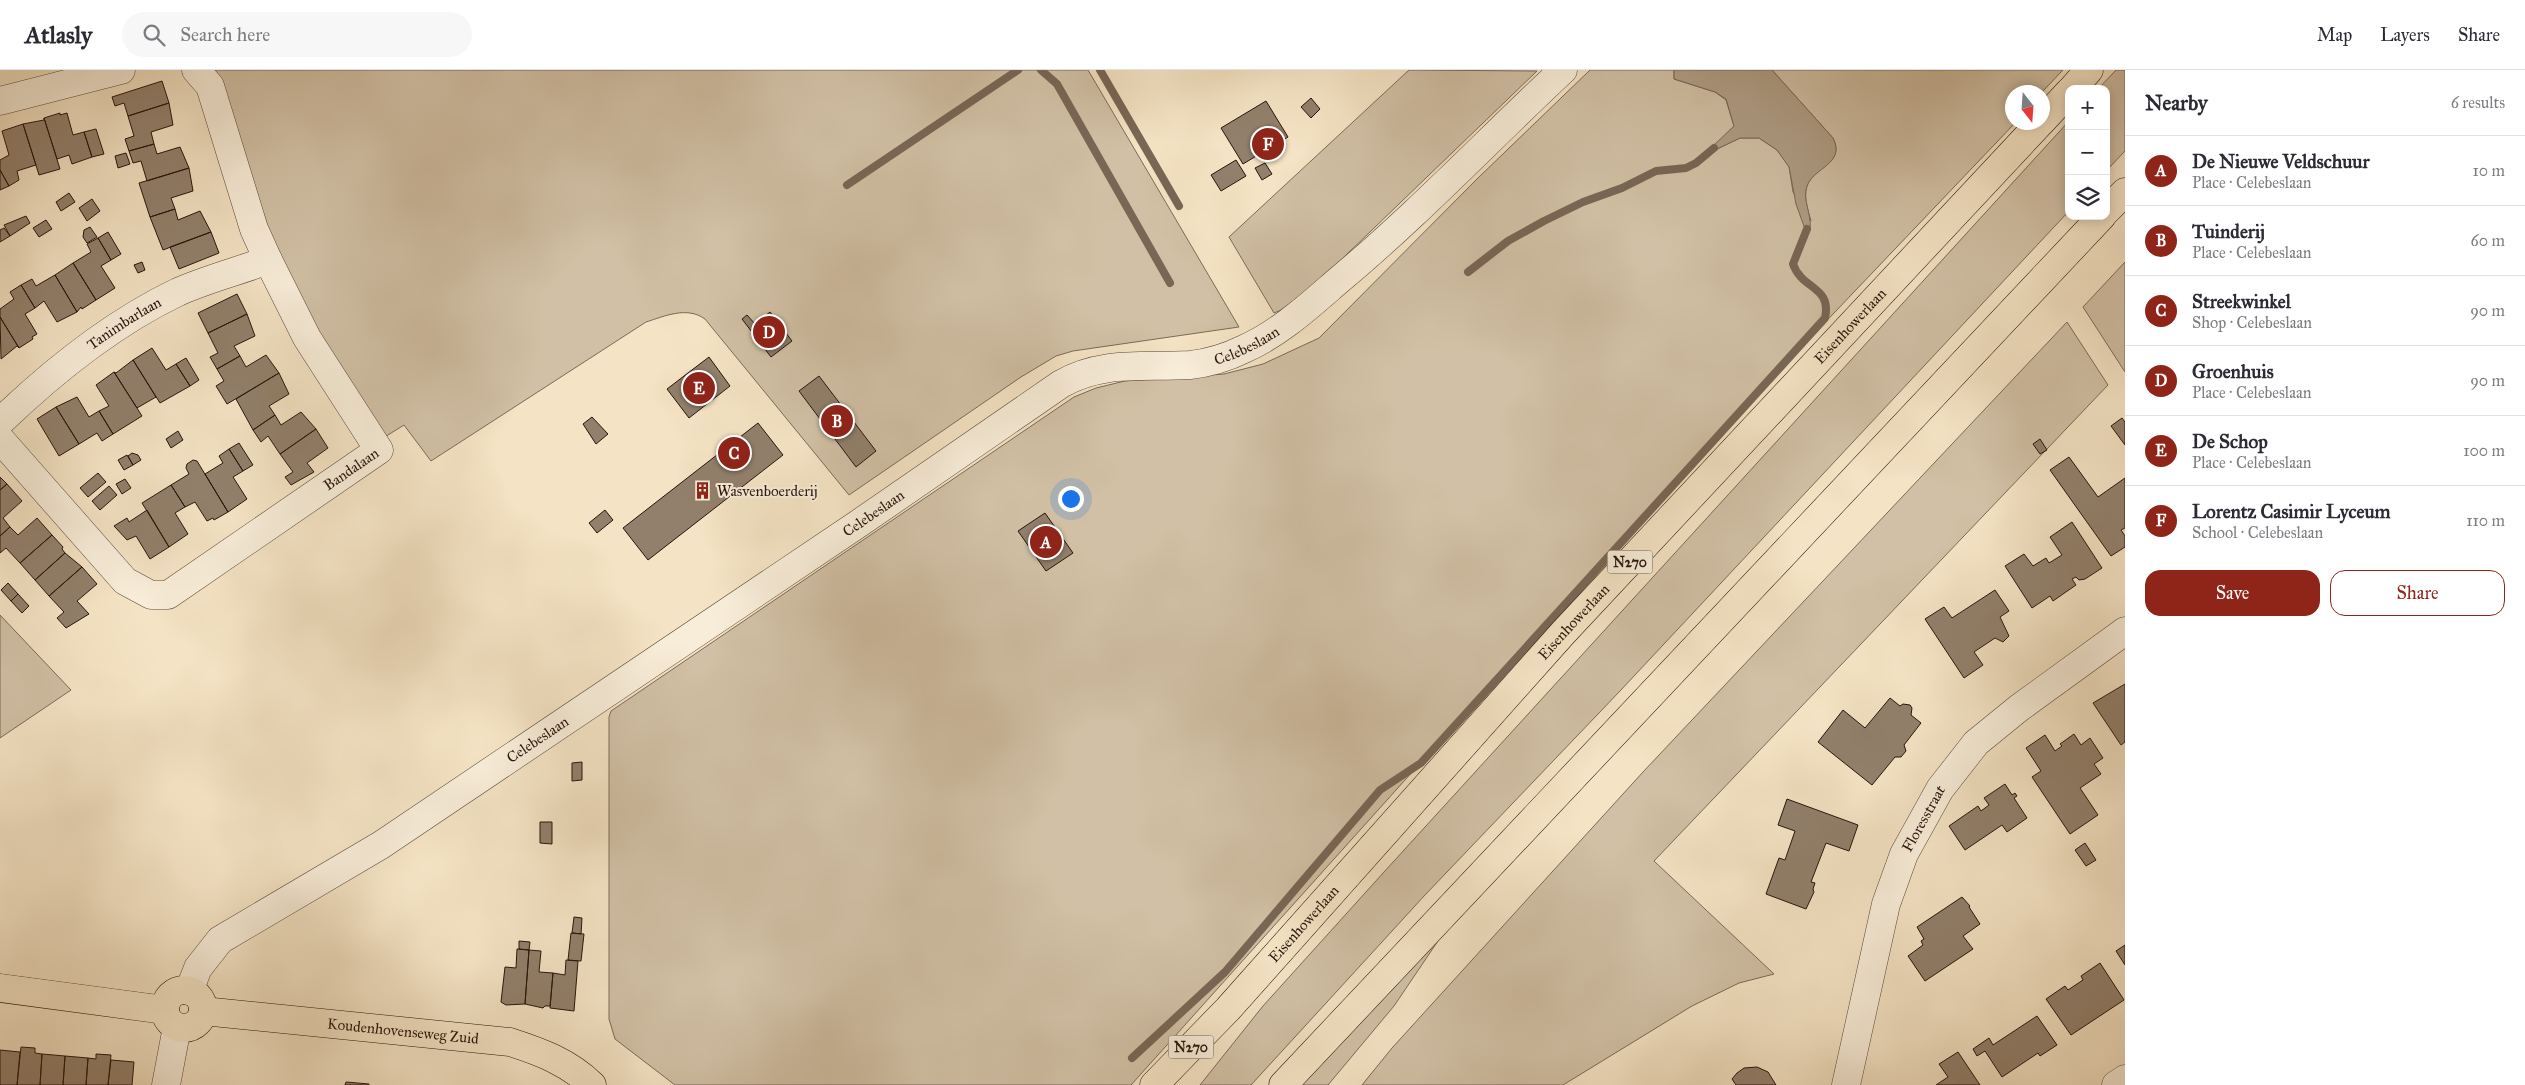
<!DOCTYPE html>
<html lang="en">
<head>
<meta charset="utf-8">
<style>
	body { margin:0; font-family:"IM FELL Great Primer",serif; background:#f7f7f7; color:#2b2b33 }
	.controls { position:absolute; right:15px; top:15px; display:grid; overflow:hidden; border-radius:10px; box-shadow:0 2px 12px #0003 }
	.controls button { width:45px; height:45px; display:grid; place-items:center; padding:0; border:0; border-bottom:1px solid #e1e1e2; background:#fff; color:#2b2b33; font:25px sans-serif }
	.compass { position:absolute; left:2005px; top:15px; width:45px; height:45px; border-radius:50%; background:#fff; box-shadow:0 2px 12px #0003; rotate:163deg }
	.you { position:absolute; left:1070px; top:428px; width:18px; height:18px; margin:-12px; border:4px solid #fff; border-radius:50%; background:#1a73e8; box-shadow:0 0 0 8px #1a73e833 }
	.badge { display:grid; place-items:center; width:32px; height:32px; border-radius:50%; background:#8f2418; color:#fff; font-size:16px; font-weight:700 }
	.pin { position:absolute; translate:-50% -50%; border:2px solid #fff; box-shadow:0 1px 5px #0006 }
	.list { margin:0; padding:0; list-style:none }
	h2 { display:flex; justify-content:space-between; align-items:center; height:65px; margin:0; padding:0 20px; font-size:21px }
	h2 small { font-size:16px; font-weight:400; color:#7c7c81 }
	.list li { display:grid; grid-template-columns:32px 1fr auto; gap:15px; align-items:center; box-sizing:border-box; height:70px; padding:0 20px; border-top:1px solid #e1e1e2 }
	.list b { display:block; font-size:19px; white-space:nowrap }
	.list p { margin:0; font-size:16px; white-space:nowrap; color:#7c7c81 }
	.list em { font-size:16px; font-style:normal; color:#7c7c81 }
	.actions { display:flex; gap:10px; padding:15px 20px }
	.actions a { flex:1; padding:11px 0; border:1px solid #8f2418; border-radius:15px; text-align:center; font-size:18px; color:#8f2418 }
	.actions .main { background:#8f2418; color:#fff }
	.icon { flex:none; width:28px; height:28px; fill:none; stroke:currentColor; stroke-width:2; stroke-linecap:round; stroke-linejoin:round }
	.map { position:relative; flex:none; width:2125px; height:1015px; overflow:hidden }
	header { display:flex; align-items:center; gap:30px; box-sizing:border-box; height:70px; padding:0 25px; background:#fff; border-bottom:1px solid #e1e1e2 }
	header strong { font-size:24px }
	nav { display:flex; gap:28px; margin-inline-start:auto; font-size:18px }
	.search { width:350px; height:45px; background:#f7f7f7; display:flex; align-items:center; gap:12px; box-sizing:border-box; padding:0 18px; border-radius:28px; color:#7c7c81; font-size:19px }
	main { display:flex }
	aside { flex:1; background:#fff }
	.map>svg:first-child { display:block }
</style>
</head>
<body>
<header>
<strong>Atlasly</strong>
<div class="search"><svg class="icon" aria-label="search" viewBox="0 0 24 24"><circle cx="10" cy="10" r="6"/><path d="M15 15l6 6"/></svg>Search here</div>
<nav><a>Map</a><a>Layers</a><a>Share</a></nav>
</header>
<main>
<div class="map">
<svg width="2125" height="1015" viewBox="0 0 2125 1015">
	<rect width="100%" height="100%" fill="#f4e3c4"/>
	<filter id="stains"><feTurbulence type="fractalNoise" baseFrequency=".004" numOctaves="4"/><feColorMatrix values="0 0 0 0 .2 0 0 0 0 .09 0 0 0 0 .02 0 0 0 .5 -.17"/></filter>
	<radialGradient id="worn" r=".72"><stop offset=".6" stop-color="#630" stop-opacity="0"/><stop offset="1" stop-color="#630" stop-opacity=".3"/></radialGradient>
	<path fill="#d1c0a5" stroke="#7c6a58" d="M215,0H1088L1239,257L1073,281L1056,286L1021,307L849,425L705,249C687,236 665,246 646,252L431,391L404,355L380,370L320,274L273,172Z
		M1409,0L1537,1L1317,213L1281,240L1274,243L1229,167Z
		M1590,0H1674V9L1715,22L1726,30L1734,56L1713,77L1715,80L1740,68H1759L1777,80L1789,96L1793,122L1811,151C1808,140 1803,127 1807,116C1813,97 1846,94 1833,68L1772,0H2063L2042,22H2012V52L2015,53L1794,285L1600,493L1131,1015H675L615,969L609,949V647L611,641L1074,327L1096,318L1125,311L1224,304L1263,294L1319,268L1477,109Z
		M2116,0H2125V81L2106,101V19H2098Z
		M2069,51V141L1620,621L1425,825L1251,1015H1200L1263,936L1384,802Z
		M2125,192V302L2083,237Z
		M2067,252L2108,315L1654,791L1774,904L1739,913L1692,936L1563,1015H1362L1392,978L1643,702Z
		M0,545L71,620L0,668Z
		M1444,862L1394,936L1328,1015H1300Z"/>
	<path fill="#af9d85" stroke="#796655" d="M1674,0H1772L1833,68C1846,94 1814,97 1807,116C1802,130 1812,144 1810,159H1805L1796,134L1789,97L1777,80L1759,68H1740L1715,80L1712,77L1734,56L1726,29L1715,22L1674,9Z"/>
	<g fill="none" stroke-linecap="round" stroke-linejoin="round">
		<path stroke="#796655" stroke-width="8" d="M1041,0L1057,14L1170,213
			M1100,0L1179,136
			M847,115L1018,0
			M1468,202L1508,171L1544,151L1583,132L1622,118L1656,101L1686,98L1696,93L1714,78
			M1132,988L1225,902L1380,720L1421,693L1825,248C1832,216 1802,220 1793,194L1807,159"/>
	</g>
	<path fill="#92806c" stroke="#28140c" d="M162,11L169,33L128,46L124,33L115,36L112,27Z
		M1311,28L1320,39L1311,48L1301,37Z
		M1266,31L1288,67L1243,94L1221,58Z
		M169,33L173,55L151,62L154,74L129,81L125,69L134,66L128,46Z
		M60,43V45L67,43L73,65L84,62L92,87L72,94L69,85L57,89L44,48Z
		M44,48L60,99L39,105L23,54L44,50Z
		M23,54L36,95L17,101L19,110L9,116L0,100V90L9,85L2,61Z
		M96,59L104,84L92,87L84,62Z
		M154,74L157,84L180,77L189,98L147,111L141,91L133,93L129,81Z
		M126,83L130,94L118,98L115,86Z
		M1236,90L1246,106L1221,121L1211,105Z
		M1265,93L1272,104L1262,110L1255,98Z
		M189,98L193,121L171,128L175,139L150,147L139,113Z
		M0,100L9,116L0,120Z
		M69,123L75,132L61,141L56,132Z
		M92,129L100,141L87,151L79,138Z
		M175,139L178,150L200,141L211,162L163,180L150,147Z
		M26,146L30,153L10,166L4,155Z
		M46,150L52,159L39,167L33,158Z
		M90,157L97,167L87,173L83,167L84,160Z
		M4,158L10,166L0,172V160Z
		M108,162L121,184L111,190L98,168Z
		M211,162L219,183L179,199L170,177Z
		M98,168L111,190L101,196L115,218L96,230L73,193L91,182L87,174Z
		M142,192L145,200L138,203L134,195Z
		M73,193L96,230L82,239L81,237L77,242L55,205Z
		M55,205L77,242L57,252L44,231L35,238L21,215L32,209L36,216Z
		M21,215L35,238L25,244L37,264L32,267L33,269L19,278L0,247V239L14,229L10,222Z
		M237,224L247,244L208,263L198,243Z
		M770,242L792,271L771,287L742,249L747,245L755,254Z
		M247,244L255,266L234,276L240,286L217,299L210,287L218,283L208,263Z
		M0,247L19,278L17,276L1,289Z
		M152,278L166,300L176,294L190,316L160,333L133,290Z
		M266,285L279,303L227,334L216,316L224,311L217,299L240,286L246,297Z
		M709,287L730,316L689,348L667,319Z
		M186,288L199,310L190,316L176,294Z
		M133,290L156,327L137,338L114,302L116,303Z
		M114,302L142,346L113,364L99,341L109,336L96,315Z
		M279,303L289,324L269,336L275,345L253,360L236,329Z
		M819,306L876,381L856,397L799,321Z
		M77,327L89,347L99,341L113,364L102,371L97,363L79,374L56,337Z
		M56,337L79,374L59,386L37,349Z
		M301,342L316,359L280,384L268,366L261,372L253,360L275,345L281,355Z
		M592,347L608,364L596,374L583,354Z
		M2122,348L2125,352V375L2111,356Z
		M758,353L783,385L648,490L623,458Z
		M316,359L328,378L307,393L314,402L291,415L285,407L293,402L280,384Z
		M178,361L183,370L171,378L166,369Z
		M2040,369L2047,380L2040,384L2033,374Z
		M239,373L253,395L243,401L229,379Z
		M229,379L243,401L233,407L247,429L228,442L205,404L223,393L219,386Z
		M132,383L138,385L141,390L133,395L128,386Z
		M127,385L133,395L124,400L118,390Z
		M2069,387L2098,427L2125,408V458L2121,460L2125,466V477L2111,486L2050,400Z
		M193,390L197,391L228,442L214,450L213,448L207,451L195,432L185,437L171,415L189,404L186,398L187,394Z
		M98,403L106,412L88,427L80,418Z
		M0,407L7,414L0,420Z
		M125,409L131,418L122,424L116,414Z
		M7,414L22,431L3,448L10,457L0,466V420Z
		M171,415L185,437L175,443L188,464L169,477L142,433Z
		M109,416L117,425L100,440L92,431Z
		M147,440L169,477L150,489L136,466L127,470L114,456L127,448L129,452Z
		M605,440L613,450L597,463L589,453Z
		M1045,443L1073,483L1046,501L1018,461Z
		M37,448L52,465L20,493L6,478L0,483V466L10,457L18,465Z
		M2072,452L2102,498L2085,509L2079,510L2076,507L2072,509L2076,515L2053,531L2050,526L2032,538L2005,496L2024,484L2033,496L2046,488L2049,493L2062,485L2050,467Z
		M52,465L63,477L62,479L65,483L35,510L20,493Z
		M65,483L82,497L49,526L35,510Z
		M82,497L97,514L77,531L89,544L66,558L57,548L64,542L49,526Z
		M8,513L18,524L11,531L1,520Z
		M1995,520L2009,541L2000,547L2009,566L2003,572L1995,568L1974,582L1983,595L1964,608L1925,549L1944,537L1952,548Z
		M18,524L29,536L22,543L11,531Z
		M2125,614V672L2121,675L2093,633Z
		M1890,628L1900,636L1903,634L1910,635L1912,638L1911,645L1921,653L1904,675L1906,681L1901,687H1895L1872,715L1818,672L1843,640L1865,658Z
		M2074,664L2081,675L2090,668L2103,688L2094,694L2101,704L2080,718L2098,745L2070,764L2032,707L2041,701L2026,678L2045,665L2055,681L2062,676L2060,674Z
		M582,692V710L572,711V693Z
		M2005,714L2012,725L2015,723L2017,726L2014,728L2027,748L2007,762L2002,755L1965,780L1949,756L1978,736L1981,741L1989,735L1984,728Z
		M1787,729L1858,755L1849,781L1826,773L1811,812L1815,813L1813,819L1814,822L1806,839L1766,824L1779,788L1785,790L1795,761L1778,755Z
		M540,752H552V774L540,773Z
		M2085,773L2096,790L2086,796L2075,780Z
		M1962,827L1970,836L1969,837L1980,854L1963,866L1973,879L1925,911L1908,886L1923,875L1921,871L1924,869L1917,857Z
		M574,847L582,848L581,864L572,863Z
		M571,863L584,864L581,891L568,890Z
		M519,871L530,872L529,880L519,879Z
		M2125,875V895L2116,881Z
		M517,879L529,880L525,934L506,935L501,932L505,897L516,898Z
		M529,880L541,881L539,902L553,903L550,936H545L543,938L525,934Z
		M566,890L578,891L574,941L550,938L553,903L565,905Z
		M2100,893L2124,930L2071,965L2046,929L2065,916L2068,920L2083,910L2081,906Z
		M2037,946L2057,975L2040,986L2038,983L2002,1007L1985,981L1977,986L1973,979L1989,968L1993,975Z
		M21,977L35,978V983L42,984L40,1015H17Z
		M0,980L20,982L17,1015H0Z
		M1958,982L1980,1015H1936L1948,1007L1939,994Z
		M42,984L65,986L63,1015H40Z
		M96,984L111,985L108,1015H86L88,988L96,989Z
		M65,986L88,988L86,1015H63Z
		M111,990L134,992L132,1015H108Z
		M1757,997L1768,1002L1776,1015H1736L1732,1009L1737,1003L1744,998Z
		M346,1012L369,1014V1015H345Z"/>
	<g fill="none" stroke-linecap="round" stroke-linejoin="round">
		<defs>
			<g id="minor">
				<path d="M0,31L121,0"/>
				<path id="s1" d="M0,352C52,302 113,253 178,222C207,209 239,201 268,190"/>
				<path id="s2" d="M0,369L125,511L151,525H168L379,380L307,268L268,190L254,159L210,16L196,0"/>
				<path id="s3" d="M189,921L198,898L220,870L381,775L858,454L1061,314C1102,290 1145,298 1190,295C1208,293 1228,287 1244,279C1280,263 1310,235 1339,210C1418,144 1488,70 1563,0"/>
				<path d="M166,1015L177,957"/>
				<path id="s4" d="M1846,1015L1886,834L1904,784L1940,719L1976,673L2019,638L2125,561"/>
				<path d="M2116,1015L2125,1009"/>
			</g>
			<g id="major">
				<path d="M2072,19L2089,0"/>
				<path d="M2042,51L2069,22"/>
				<path d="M2106,141L2125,122"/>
				<path d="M0,918L165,940"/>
				<circle cx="184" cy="939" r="19"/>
				<path id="s5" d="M203,941L510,972C541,982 568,992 592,1015"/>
				<path id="s6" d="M1154,1015L1228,939L1563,563L2041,52"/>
				<path d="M1283,1015L2102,146"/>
			</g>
		</defs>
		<use href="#minor" stroke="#5b483a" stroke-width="29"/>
		<use href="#major" stroke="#28140c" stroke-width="29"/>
		<use href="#minor" stroke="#f8edd9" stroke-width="28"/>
		<use href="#major" stroke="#f4e3c4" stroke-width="28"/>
	</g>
	<defs>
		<symbol id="building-bare" viewBox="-9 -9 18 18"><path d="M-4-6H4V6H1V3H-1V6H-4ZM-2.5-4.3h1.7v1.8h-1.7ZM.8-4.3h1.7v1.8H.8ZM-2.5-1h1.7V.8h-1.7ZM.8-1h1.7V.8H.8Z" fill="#8f2418" stroke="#f8edd9" stroke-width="2.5" paint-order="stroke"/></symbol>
	</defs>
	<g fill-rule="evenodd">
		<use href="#building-bare" x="690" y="408" width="25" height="25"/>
	</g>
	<g text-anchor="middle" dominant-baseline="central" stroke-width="4" stroke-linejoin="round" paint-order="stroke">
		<g fill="#f8edd9" stroke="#66554a" stroke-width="1">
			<rect x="1607.5" y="480.5" width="45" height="23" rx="4"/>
			<rect x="1168.5" y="965.5" width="45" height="23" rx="4"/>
		</g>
		<g font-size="14" font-weight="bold" fill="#28140c">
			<text x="1630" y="492">N270</text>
			<text x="1191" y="977">N270</text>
		</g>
		<g font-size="15" fill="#28140c" stroke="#f8edd9">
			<text stroke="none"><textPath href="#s1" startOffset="159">Tanimbarlaan</textPath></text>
			<text stroke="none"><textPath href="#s6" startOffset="1030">Eisenhowerlaan</textPath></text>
			<text stroke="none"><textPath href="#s3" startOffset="1261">Celebeslaan</textPath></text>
			<text stroke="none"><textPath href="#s2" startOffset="458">Bandalaan</textPath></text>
			<text stroke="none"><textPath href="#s3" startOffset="841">Celebeslaan</textPath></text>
			<text stroke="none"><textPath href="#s6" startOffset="625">Eisenhowerlaan</textPath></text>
			<text stroke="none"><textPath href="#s3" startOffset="436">Celebeslaan</textPath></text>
			<text stroke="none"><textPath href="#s4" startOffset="279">Floresstraat</textPath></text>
			<text stroke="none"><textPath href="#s6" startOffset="220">Eisenhowerlaan</textPath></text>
			<text stroke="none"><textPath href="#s5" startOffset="201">Koudenhovenseweg Zuid</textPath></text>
		</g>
		<g font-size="15" fill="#28140c" stroke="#f8edd9" text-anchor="start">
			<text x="717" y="421">Wasvenboerderij</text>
		</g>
	</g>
	<rect width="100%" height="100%" filter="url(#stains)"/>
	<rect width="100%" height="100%" fill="url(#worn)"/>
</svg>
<div class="controls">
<button>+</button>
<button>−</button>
<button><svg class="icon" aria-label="layers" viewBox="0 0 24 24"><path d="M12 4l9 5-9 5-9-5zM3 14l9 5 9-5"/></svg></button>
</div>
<svg class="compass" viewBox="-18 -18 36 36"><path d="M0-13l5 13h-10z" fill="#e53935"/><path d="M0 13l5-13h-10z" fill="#7c7c81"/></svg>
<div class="you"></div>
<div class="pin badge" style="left:1046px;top:472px">A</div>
<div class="pin badge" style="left:837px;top:351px">B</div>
<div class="pin badge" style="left:734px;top:383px">C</div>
<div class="pin badge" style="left:769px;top:262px">D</div>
<div class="pin badge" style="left:699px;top:318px">E</div>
<div class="pin badge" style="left:1268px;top:74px">F</div>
</div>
<aside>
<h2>Nearby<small>6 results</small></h2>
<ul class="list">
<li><span class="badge">A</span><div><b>De Nieuwe Veldschuur</b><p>Place · Celebeslaan</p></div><em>10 m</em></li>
<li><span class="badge">B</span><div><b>Tuinderij</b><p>Place · Celebeslaan</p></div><em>60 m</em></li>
<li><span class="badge">C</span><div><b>Streekwinkel</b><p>Shop · Celebeslaan</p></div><em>90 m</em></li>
<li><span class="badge">D</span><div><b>Groenhuis</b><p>Place · Celebeslaan</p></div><em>90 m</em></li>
<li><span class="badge">E</span><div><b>De Schop</b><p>Place · Celebeslaan</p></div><em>100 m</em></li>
<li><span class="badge">F</span><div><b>Lorentz Casimir Lyceum</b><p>School · Celebeslaan</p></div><em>110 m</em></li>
</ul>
<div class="actions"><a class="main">Save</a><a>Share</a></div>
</aside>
</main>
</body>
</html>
